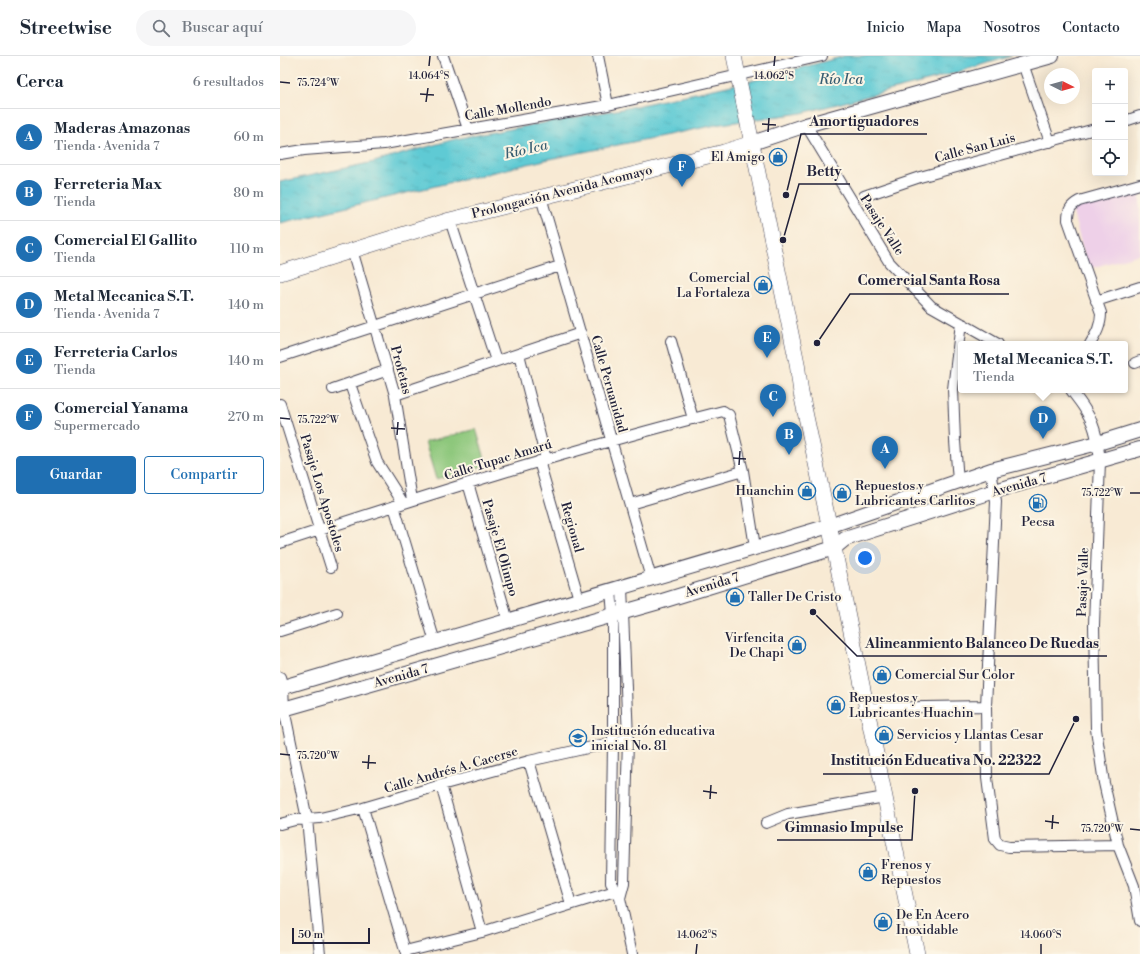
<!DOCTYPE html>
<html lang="es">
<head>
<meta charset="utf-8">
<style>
	body { margin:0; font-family:"Libre Bodoni",serif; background:#f6f6f7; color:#1f2937 }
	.controls { position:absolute; right:12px; top:12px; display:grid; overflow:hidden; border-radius:4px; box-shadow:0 4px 16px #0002 }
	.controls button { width:36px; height:36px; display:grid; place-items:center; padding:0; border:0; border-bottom:1px solid #e0e1e3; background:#fff; color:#1f2937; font:20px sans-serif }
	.compass { position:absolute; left:764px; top:12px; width:36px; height:36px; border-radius:50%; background:#fff; box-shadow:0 4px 16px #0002; rotate:95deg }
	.scale { position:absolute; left:12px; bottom:10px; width:78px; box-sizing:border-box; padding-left:4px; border:2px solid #22223b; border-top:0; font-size:11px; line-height:14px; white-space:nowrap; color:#22223b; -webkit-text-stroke:3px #fcf5e5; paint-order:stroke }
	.you { position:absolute; left:585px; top:502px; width:14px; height:14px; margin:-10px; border:3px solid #fff; border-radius:50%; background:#1a73e8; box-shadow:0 0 0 6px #1a73e833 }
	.badge { display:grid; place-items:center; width:26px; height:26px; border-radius:50%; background:#1f6fb2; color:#fff; font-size:13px; font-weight:700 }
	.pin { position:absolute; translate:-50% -33px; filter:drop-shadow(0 1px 2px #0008) }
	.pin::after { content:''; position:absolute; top:21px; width:14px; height:12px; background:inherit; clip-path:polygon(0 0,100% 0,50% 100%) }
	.popup { position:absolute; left:678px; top:285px; width:170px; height:52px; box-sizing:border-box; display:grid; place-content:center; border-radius:4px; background:#fff; filter:drop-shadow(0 1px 3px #0005); font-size:13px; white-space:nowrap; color:#747a83 }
	.popup b { font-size:15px; color:#1f2937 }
	.popup::after { content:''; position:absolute; left:50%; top:100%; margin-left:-8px; border:8px solid transparent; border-top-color:#fff }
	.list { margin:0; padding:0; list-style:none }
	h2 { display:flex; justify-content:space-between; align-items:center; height:52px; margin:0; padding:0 16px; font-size:17px }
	h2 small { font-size:13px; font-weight:400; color:#747a83 }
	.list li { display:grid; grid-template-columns:26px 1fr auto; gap:12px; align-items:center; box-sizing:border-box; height:56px; padding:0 16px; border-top:1px solid #e0e1e3 }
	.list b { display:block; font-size:15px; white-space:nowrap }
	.list p { margin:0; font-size:13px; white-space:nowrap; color:#747a83 }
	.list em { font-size:13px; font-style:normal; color:#747a83 }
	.actions { display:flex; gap:8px; padding:12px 16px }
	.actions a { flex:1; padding:9px 0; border:1px solid #1f6fb2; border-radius:4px; text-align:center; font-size:14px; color:#1f6fb2 }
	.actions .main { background:#1f6fb2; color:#fff }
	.icon { flex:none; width:22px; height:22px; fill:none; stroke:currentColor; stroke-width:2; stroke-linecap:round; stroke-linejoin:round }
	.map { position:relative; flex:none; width:860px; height:898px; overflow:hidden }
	header { display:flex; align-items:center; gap:24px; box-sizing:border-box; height:56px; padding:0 20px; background:#fff; border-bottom:1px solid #e0e1e3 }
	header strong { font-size:19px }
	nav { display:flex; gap:22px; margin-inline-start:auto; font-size:14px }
	.search { width:280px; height:36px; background:#f6f6f7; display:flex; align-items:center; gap:10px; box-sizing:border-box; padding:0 14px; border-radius:22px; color:#747a83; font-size:15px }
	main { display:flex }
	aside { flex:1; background:#fff }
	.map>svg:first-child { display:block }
</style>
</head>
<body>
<header>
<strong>Streetwise</strong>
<div class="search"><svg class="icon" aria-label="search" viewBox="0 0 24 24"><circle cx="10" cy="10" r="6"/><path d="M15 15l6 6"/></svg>Buscar aquí</div>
<nav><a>Inicio</a><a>Mapa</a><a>Nosotros</a><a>Contacto</a></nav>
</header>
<main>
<aside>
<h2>Cerca<small>6 resultados</small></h2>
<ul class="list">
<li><span class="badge">A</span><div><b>Maderas Amazonas</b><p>Tienda · Avenida 7</p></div><em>60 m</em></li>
<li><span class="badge">B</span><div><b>Ferreteria Max</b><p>Tienda</p></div><em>80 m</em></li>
<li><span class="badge">C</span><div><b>Comercial El Gallito</b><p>Tienda</p></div><em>110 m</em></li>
<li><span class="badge">D</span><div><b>Metal Mecanica S.T.</b><p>Tienda · Avenida 7</p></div><em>140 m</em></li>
<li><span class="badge">E</span><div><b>Ferreteria Carlos</b><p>Tienda</p></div><em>140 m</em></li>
<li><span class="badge">F</span><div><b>Comercial Yanama</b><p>Supermercado</p></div><em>270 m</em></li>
</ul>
<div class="actions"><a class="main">Guardar</a><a>Compartir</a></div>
</aside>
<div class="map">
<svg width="860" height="898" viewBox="0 0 860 898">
	<defs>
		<pattern id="water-ripples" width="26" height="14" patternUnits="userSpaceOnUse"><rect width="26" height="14" fill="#5ecad4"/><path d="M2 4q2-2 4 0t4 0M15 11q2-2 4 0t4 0" fill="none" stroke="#51adb7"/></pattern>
	</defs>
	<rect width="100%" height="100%" fill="#fcf5e5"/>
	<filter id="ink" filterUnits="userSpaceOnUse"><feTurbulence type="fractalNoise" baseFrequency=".025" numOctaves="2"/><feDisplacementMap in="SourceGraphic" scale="8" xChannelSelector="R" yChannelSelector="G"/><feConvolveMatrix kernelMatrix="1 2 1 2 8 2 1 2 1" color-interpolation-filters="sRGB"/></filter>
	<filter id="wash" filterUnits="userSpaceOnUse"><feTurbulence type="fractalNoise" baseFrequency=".012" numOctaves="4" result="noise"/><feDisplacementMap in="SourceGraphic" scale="16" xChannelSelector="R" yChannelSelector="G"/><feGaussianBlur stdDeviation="0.9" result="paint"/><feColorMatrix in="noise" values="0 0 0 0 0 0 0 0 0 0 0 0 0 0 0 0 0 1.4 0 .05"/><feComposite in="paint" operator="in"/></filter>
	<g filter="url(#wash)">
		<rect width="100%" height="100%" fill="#f8ead4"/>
		<path fill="#eed0e8" d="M860,134V198L808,213L792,153Z"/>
		<path fill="#8dc77b" stroke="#58745b" d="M196,373L207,409L156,423L145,386Z"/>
		<path fill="url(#water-ripples)" stroke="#407688" d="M565,0H732L651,24L522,57L441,68L269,103L0,167V126L94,106L175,83L342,53L475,24Z"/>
	</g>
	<g filter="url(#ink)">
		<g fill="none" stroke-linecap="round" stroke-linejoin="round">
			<defs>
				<path id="street" d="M163,0L188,73
					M318,0L328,49
					M743,8L770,86
					M845,65L860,60
					M526,69L609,206L651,250L718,288
					M0,98L24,94L104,88L328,49L542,0
					M584,140L640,121L815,73
					M261,141L371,522
					M170,164L216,305
					M72,194L115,339L132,444
					M816,245L860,231
					M391,285L413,363
					M810,288C816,278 821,270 821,257L788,164C788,154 790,150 799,145L860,128
					M239,298L266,403
					M0,301L280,210
					M855,307L860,305
					M70,328L97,406L123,447
					M53,333L108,314
					M791,334C796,341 803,349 807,357C816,371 818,388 820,405L814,569L816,673L824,727L838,789L854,830L860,865
					M115,339L301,277
					M0,348L51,511
					M259,405L299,543
					M711,414L716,446L706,650L707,722L715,783L720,789L729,791L838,789
					M678,426L675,385L673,333L681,267
					M188,427L228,565
					M350,448L463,415
					M114,450L155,586
					M0,487C147,439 293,393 443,355L449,359L463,415L475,491
					M331,534L333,559V687L331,827L340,842L352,898
					M0,575L57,557
					M0,621L3,631L4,653L27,763L40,898
					M586,652L706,650
					M249,705L291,848
					M161,729L202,876
					M83,752L126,898
					M486,767L508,758L605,741
					M0,768L15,764L40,762L83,752L161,729L249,705L348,683
					M340,842L344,827L348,683L342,531
					M125,895L202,876L335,835"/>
				<path id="secondary" d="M472,87L526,69L772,0
					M0,632L549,470L711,414L818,387L860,374
					M0,654L379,546L554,492L565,483L715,435L860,393"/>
				<path id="primary" d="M454,0L517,307L521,337L554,492L637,898
					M0,217L170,164L444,96L472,87"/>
			</defs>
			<use href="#street" stroke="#424052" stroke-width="12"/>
			<use href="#secondary" stroke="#424052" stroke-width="16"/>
			<use href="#primary" stroke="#424052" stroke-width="16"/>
			<use href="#street" stroke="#fff" stroke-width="10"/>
			<use href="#secondary" stroke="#fff" stroke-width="14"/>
			<use href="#primary" stroke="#fff" stroke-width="15"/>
		</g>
	</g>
	<path fill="none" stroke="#22223b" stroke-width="1.5" d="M149,10L150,0M494,10L495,0M0,26L10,27M140,38L154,39M146,46L148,32M482,68L496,69M488,76L489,62M0,362L10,363M111,372L125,373M117,379L118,366M453,402L466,403M459,409L460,395M850,437H860M0,698L10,699M82,706L96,707M88,713L89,699M423,735L437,737M430,743L431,729M765,765L779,767M772,773L773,759M850,773L860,774M416,898L417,888M761,898V888"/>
	<defs>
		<symbol id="shop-ring" viewBox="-11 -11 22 22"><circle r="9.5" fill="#fcf5e5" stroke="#1f6fb2" stroke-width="1.5"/><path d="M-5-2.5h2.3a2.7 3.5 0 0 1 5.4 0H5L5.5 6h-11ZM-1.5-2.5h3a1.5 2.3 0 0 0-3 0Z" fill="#1f6fb2"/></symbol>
		<symbol id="fuel-ring" viewBox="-11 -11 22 22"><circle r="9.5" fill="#fcf5e5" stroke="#1f6fb2" stroke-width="1.5"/><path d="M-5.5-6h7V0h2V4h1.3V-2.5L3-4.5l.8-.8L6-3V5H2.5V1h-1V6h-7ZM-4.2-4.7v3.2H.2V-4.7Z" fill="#1f6fb2"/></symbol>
		<symbol id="school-ring" viewBox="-11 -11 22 22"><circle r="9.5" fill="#fcf5e5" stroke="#1f6fb2" stroke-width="1.5"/><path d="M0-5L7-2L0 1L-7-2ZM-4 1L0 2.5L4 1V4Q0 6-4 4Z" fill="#1f6fb2"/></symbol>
	</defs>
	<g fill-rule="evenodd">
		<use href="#shop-ring" x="488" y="91" width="20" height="20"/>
		<use href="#shop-ring" x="473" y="219" width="20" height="20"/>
		<use href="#shop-ring" x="517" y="425" width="20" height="20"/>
		<use href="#shop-ring" x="552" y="427" width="20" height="20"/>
		<use href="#fuel-ring" x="748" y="437" width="20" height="20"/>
		<use href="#shop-ring" x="445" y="531" width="20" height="20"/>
		<use href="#shop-ring" x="507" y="579" width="20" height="20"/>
		<use href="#shop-ring" x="592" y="609" width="20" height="20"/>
		<use href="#shop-ring" x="546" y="639" width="20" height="20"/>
		<use href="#shop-ring" x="594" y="669" width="20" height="20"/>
		<use href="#school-ring" x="288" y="672" width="20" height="20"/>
		<use href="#shop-ring" x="578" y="806" width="20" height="20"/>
		<use href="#shop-ring" x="593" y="856" width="20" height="20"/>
	</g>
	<g text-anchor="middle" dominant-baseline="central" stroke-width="4" stroke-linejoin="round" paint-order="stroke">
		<g font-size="13" fill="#22223b" stroke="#fcf5e5">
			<text transform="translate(228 53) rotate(-10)">Calle Mollendo</text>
			<text transform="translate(695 92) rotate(-15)">Calle San Luis</text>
			<text transform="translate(282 136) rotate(-14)">Prolongación Avenida Acomayo</text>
			<text transform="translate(602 169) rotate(57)">Pasaje Valle</text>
			<text transform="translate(121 314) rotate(75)">Profetas</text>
			<text transform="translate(329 328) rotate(74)">Calle Peruanidad</text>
			<text transform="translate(218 404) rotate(-17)">Calle Tupac Amarú</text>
			<text transform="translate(739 429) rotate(-16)">Avenida 7</text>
			<text transform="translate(42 437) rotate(73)">Pasaje Los Apostoles</text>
			<text transform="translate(292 471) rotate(74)">Regional</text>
			<text transform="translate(220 492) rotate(74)">Pasaje El Olimpo</text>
			<text transform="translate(803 526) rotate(-88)">Pasaje Valle</text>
			<text transform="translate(432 529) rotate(-17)">Avenida 7</text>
			<text transform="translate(121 620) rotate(-16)">Avenida 7</text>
			<text transform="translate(171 714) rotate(-16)">Calle Andrés A. Cacerse</text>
		</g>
		<g font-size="13" fill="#22223b" stroke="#fcf5e5" text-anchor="start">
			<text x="485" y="101" text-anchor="end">El Amigo</text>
			<text x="470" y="222" text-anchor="end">Comercial<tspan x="470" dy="15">La Fortaleza</tspan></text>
			<text x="575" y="430">Repuestos y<tspan x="575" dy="15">Lubricantes Carlitos</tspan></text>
			<text x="514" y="435" text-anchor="end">Huanchin</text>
			<text x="758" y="466" text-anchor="middle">Pecsa</text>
			<text x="468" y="541">Taller De Cristo</text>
			<text x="504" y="582" text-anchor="end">Virfencita<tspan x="504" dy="15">De Chapi</tspan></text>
			<text x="615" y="619">Comercial Sur Color</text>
			<text x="569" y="642">Repuestos y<tspan x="569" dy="15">Lubricantes Huachin</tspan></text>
			<text x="311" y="675">Institución educativa<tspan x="311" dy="15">inicial No. 81</tspan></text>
			<text x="617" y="679">Servicios y Llantas Cesar</text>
			<text x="601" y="809">Frenos y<tspan x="601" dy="15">Repuestos</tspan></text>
			<text x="616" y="859">De En Acero<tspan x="616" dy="15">Inoxidable</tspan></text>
		</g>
		<g font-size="14" font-style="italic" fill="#375d71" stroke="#fcf5e5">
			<text x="561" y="24">Río Ica</text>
			<text transform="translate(246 94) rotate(-13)">Río Ica</text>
		</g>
	</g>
	<g font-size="10" text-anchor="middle" fill="#22223b" stroke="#fcf5e5" stroke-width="4" stroke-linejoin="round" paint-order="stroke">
		<text x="149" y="23">14.064°S</text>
		<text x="494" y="23">14.062°S</text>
		<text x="38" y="30">75.724°W</text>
		<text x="38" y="367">75.722°W</text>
		<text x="822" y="440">75.722°W</text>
		<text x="38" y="703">75.720°W</text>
		<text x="822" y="776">75.720°W</text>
		<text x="417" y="882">14.062°S</text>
		<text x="761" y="882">14.060°S</text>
	</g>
	<path fill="none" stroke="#22223b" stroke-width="1.5" d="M506 139L521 78H647M503 184L519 128H570M537 287L570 238H729M533 556L577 600H827M796 663L769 718H543M635 735L632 784H497"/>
	<g fill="#22223b" stroke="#fcf5e5" stroke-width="1.5">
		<circle cx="506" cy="139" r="4"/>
		<circle cx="503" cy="184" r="4"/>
		<circle cx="537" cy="287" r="4"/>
		<circle cx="533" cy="556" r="4"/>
		<circle cx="796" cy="663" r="4"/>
		<circle cx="635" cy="735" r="4"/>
	</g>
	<g font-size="14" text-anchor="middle" font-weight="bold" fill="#22223b" stroke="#fcf5e5" stroke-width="4" stroke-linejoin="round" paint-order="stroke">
		<text x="584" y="70">Amortiguadores</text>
		<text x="544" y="120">Betty</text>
		<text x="649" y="229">Comercial Santa Rosa</text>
		<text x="702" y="592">Alineanmiento Balanceo De Ruedas</text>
		<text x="656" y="709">Institución Educativa No. 22322</text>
		<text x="564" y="776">Gimnasio Impulse</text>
	</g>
</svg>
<div class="controls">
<button>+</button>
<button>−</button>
<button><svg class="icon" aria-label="locate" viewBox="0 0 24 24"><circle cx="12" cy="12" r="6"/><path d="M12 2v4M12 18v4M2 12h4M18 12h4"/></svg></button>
</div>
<svg class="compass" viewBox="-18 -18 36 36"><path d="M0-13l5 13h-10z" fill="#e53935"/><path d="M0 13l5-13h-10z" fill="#747a83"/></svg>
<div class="scale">50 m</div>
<div class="you"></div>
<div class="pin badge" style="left:605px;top:413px">A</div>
<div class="pin badge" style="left:509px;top:399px">B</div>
<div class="pin badge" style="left:493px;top:361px">C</div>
<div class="pin badge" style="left:763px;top:383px">D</div>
<div class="popup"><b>Metal Mecanica S.T.</b>Tienda</div>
<div class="pin badge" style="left:487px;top:302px">E</div>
<div class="pin badge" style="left:402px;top:131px">F</div>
</div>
</main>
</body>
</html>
